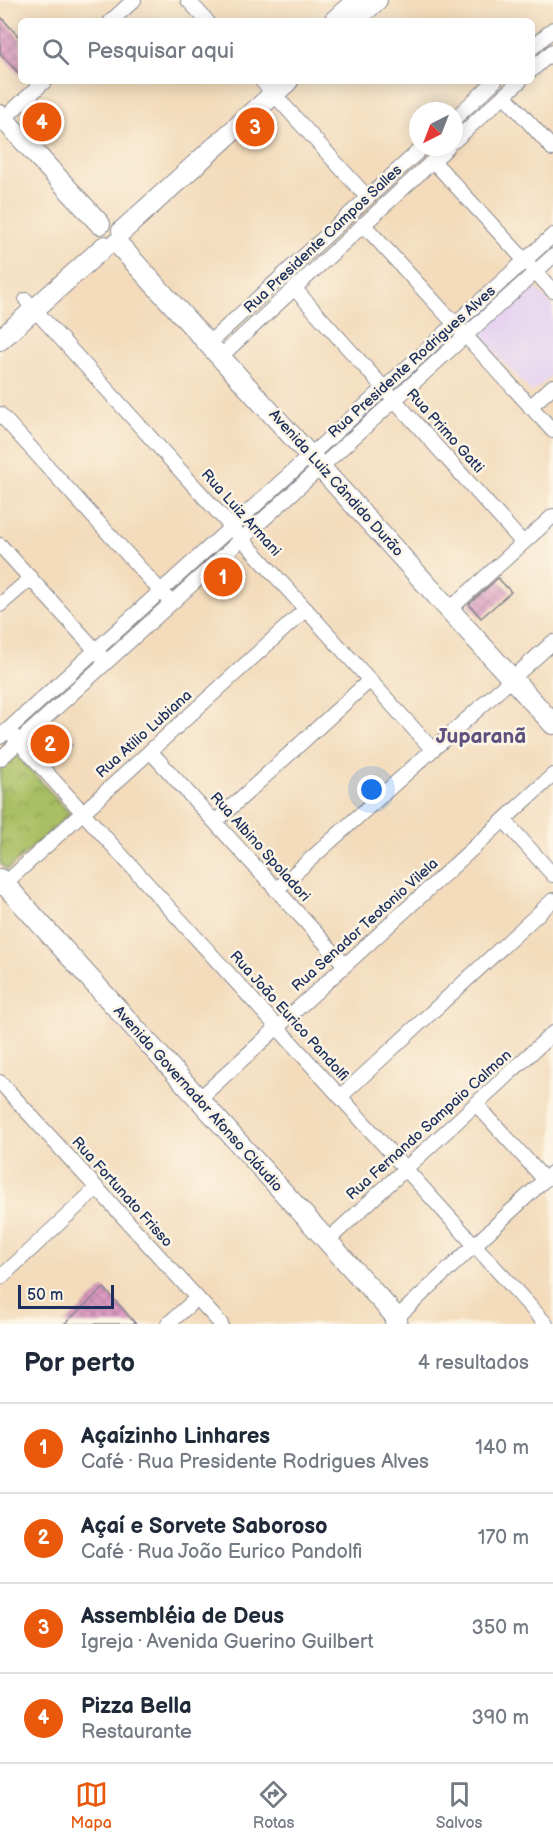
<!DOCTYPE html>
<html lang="pt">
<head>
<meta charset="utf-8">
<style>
	body { margin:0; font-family:"Balsamiq Sans",sans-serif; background:#f6f6f7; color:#1f2937 }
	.compass { position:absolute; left:409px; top:102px; width:54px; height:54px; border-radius:50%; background:#fff; box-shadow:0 3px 15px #0003; rotate:222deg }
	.scale { position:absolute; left:18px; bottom:15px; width:96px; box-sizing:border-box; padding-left:6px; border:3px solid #1b2f5e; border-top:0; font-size:16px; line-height:21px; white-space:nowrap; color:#1b2f5e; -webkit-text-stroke:4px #fcf5e5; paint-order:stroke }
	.you { position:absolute; left:372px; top:790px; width:21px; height:21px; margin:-15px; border:4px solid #fff; border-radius:50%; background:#1a73e8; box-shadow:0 0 0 9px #1a73e833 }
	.badge { display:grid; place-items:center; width:39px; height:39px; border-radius:50%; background:#ea580c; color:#fff; font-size:20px; font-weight:700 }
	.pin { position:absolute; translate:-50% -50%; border:3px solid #fff; box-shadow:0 2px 6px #0006 }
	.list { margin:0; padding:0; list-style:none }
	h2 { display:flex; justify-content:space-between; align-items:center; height:78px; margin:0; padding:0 24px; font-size:26px }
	h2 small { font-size:20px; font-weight:400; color:#747a83 }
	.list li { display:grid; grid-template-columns:39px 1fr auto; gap:18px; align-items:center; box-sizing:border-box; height:90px; padding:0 24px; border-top:2px solid #e0e1e3 }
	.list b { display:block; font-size:22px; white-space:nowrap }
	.list p { margin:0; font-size:20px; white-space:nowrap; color:#747a83 }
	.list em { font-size:20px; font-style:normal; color:#747a83 }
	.icon { flex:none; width:33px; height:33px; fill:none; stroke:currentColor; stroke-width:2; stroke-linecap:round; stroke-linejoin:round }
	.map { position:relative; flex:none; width:553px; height:1324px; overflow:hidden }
	.search { position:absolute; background:#fff; box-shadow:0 3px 15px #0003; left:18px; right:18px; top:18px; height:66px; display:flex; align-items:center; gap:15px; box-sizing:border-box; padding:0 21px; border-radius:9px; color:#747a83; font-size:22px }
	.sheet { height:438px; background:#fff }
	nav { display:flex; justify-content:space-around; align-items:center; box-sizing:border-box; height:84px; border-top:2px solid #e0e1e3; background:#fff; font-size:16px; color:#747a83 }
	nav a { display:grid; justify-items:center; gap:3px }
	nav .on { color:#ea580c }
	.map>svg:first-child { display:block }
</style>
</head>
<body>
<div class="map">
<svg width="553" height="1324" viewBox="0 0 553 1324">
	<defs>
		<pattern id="park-crowns" width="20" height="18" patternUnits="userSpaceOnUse" patternTransform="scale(1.5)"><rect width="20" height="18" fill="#aabf63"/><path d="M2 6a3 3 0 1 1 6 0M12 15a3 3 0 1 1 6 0" fill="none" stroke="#8a9c55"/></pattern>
		<pattern id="building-cross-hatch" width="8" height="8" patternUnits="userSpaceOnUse" patternTransform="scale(1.5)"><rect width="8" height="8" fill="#d992bd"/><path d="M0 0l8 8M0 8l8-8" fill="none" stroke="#af789d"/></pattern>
	</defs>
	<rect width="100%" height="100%" fill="#fcf5e5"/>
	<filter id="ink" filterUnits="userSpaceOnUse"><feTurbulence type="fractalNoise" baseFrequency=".0167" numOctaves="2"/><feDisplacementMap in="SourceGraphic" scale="12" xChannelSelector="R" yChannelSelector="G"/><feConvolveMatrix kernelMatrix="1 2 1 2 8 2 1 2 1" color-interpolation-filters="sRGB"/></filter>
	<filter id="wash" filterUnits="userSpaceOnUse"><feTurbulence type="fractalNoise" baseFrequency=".008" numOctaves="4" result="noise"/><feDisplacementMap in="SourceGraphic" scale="24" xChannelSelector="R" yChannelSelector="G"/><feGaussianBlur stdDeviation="1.35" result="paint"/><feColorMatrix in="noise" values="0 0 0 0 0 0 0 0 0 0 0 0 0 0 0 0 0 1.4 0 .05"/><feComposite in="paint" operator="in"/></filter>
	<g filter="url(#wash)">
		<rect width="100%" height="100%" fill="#f3dbbb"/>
		<path fill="#e5d3f1" d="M533,285L553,306V374L532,393L478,336Z"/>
		<path fill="url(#park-crowns)" stroke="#627760" stroke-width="1.5" d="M16,754L70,814L7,870L0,863V768Z"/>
		<g id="blocks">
			<path fill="url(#building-cross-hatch)" d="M0,16L21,39V76L0,53Z
				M46,105L59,119L38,138L25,124Z
				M498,578L511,592L481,618L469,604Z
				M52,724L72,745L51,764L31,743Z
				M104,1288L136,1324H64L83,1307Z"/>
		</g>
	</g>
	<g filter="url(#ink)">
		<use href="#blocks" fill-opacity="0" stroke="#87858c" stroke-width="1.5"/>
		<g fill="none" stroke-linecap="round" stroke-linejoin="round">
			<defs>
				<path id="street" d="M188,0L207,21
					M111,21L134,0
					M532,48L553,29
					M532,70L553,51
					M262,81L367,197
					M504,95L553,149
					M454,119L495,81
					M0,122L45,81
					M454,141L520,81
					M433,161L553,291
					M363,224L553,431
					M294,288L523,543
					M26,300L432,749
					M209,343L423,147
					M221,356L448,147
					M530,407L553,386
					M0,414L166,597
					M0,545L101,656
					M0,605L31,578
					M450,609L553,516
					M8,730L546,1324
					M0,737L553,235
					M150,751L345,965
					M0,759L553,256
					M504,820L553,875
					M215,822L370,680
					M0,888L306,609
					M276,890L553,642
					M0,1082L221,1324
					M340,1097L553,900
					M199,1099L553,775
					M476,1104L545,1180
					M327,1241L553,1033
					M0,1278L97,1188
					M392,1322L553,1172
					M168,1324L197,1298"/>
				<path id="secondary" d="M334,21L357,0
					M354,21L377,0
					M0,115L100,224
					M122,231L288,81
					M117,243L553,724
					M0,340L105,246
					M0,879L397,1318"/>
			</defs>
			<use href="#street" stroke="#87858c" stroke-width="16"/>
			<use href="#secondary" stroke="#87858c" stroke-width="22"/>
			<use href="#street" stroke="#fff" stroke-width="14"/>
			<use href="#secondary" stroke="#fff" stroke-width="20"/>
		</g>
	</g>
	<g text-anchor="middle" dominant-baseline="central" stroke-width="5" stroke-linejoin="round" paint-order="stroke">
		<g font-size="15" fill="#1b2f5e" stroke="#fcf5e5">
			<text transform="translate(323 239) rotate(-43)">Rua Presidente Campos Salles</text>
			<text transform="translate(412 362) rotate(-42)">Rua Presidente Rodrigues Alves</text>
			<text transform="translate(445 431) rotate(48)">Rua Primo Gatti</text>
			<text transform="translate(336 483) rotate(48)">Avenida Luiz Cândido Durão</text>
			<text transform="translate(241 513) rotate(48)">Rua Luiz Armani</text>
			<text transform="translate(144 734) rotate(-42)">Rua Atilio Lubiana</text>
			<text transform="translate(260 847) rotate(48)">Rua Albino Spoladori</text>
			<text transform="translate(365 925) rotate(-42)">Rua Senador Teotonio Vilela</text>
			<text transform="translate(289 1016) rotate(48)">Rua João Eurico Pandolfi</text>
			<text transform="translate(198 1099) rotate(48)">Avenida Governador Afonso Cláudio</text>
			<text transform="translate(429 1125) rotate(-42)">Rua Fernando Sampaio Calmon</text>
			<text transform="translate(122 1192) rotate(48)">Rua Fortunato Frisso</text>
		</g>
		<g font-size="21" font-weight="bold" fill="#5e527f" stroke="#fcf5e5">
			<text x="481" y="736">Juparanã</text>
		</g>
	</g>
</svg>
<svg class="compass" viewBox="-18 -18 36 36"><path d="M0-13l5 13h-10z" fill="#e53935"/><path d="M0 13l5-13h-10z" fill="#747a83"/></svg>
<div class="scale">50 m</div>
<div class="you"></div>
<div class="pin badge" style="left:223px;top:577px">1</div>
<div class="pin badge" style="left:50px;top:744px">2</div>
<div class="pin badge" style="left:255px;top:127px">3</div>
<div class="pin badge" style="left:42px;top:122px">4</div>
<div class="search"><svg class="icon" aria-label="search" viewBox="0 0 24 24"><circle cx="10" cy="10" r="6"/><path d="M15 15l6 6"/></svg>Pesquisar aqui</div>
</div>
<section class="sheet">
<h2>Por perto<small>4 resultados</small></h2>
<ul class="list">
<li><span class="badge">1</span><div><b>Açaízinho Linhares</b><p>Café · Rua Presidente Rodrigues Alves</p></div><em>140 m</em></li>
<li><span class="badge">2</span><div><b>Açaí e Sorvete Saboroso</b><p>Café · Rua João Eurico Pandolfi</p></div><em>170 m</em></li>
<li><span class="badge">3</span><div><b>Assembléia de Deus</b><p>Igreja · Avenida Guerino Guilbert</p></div><em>350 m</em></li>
<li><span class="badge">4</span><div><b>Pizza Bella</b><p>Restaurante</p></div><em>390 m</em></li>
</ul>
</section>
<nav>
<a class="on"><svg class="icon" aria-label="map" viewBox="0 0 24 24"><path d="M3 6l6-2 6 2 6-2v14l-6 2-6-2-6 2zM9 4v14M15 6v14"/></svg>Mapa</a>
<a><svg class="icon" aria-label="directions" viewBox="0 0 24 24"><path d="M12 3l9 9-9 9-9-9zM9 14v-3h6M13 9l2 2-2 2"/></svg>Rotas</a>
<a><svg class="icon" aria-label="saved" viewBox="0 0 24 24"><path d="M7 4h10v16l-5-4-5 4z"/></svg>Salvos</a>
</nav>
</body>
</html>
